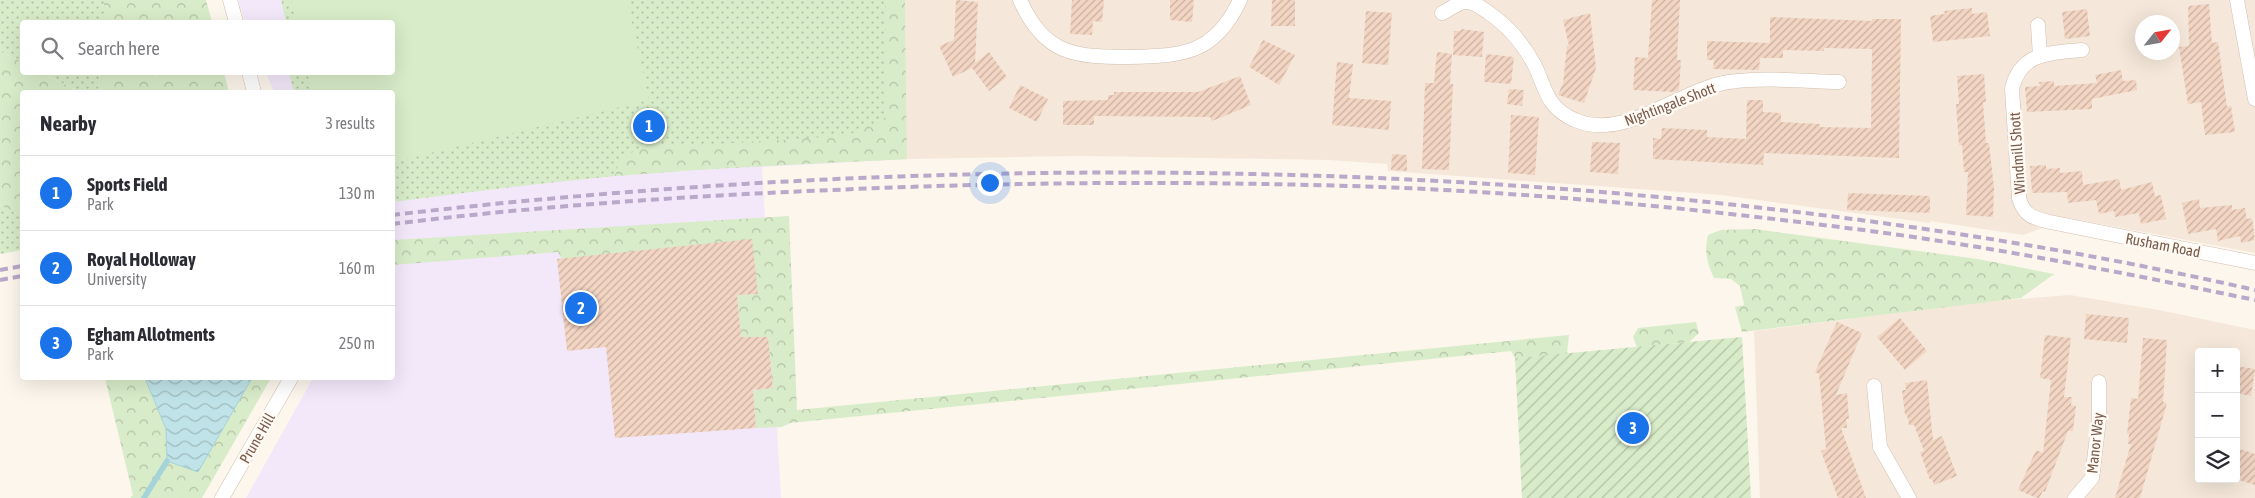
<!DOCTYPE html>
<html lang="en">
<head>
<meta charset="utf-8">
<style>
	body { margin:0; font-family:"Asap Condensed",sans-serif; background:#f7f7f7; color:#2b2b33 }
	.controls { position:absolute; right:15px; bottom:15px; display:grid; overflow:hidden; border-radius:5px; box-shadow:0 5px 20px #0002 }
	.controls button { width:45px; height:45px; display:grid; place-items:center; padding:0; border:0; border-bottom:1px solid #e1e1e2; background:#fff; color:#2b2b33; font:25px sans-serif }
	.compass { position:absolute; left:2135px; top:15px; width:45px; height:45px; border-radius:50%; background:#fff; box-shadow:0 5px 20px #0002; rotate:59deg }
	.you { position:absolute; left:989px; top:182px; width:18px; height:18px; margin:-12px; border:4px solid #fff; border-radius:50%; background:#1a73e8; box-shadow:0 0 0 8px #1a73e833 }
	.badge { display:grid; place-items:center; width:32px; height:32px; border-radius:50%; background:#1a73e8; color:#fff; font-size:16px; font-weight:700 }
	.pin { position:absolute; translate:-50% -50%; border:2px solid #fff; box-shadow:0 1px 5px #0006 }
	.list { margin:0; padding:0; list-style:none }
	h2 { display:flex; justify-content:space-between; align-items:center; height:65px; margin:0; padding:0 20px; font-size:21px }
	h2 small { font-size:16px; font-weight:400; color:#7c7c81 }
	.list li { display:grid; grid-template-columns:32px 1fr auto; gap:15px; align-items:center; box-sizing:border-box; height:75px; padding:0 20px; border-top:1px solid #e1e1e2 }
	.list b { display:block; font-size:19px; white-space:nowrap }
	.list p { margin:0; font-size:16px; white-space:nowrap; color:#7c7c81 }
	.list em { font-size:16px; font-style:normal; color:#7c7c81 }
	.icon { flex:none; width:28px; height:28px; fill:none; stroke:currentColor; stroke-width:2; stroke-linecap:round; stroke-linejoin:round }
	.map { position:relative; flex:none; width:2255px; height:498px; overflow:hidden }
	.search { position:absolute; background:#fff; box-shadow:0 5px 20px #0002; left:20px; top:20px; width:375px; height:55px; display:flex; align-items:center; gap:12px; box-sizing:border-box; padding:0 18px; border-radius:5px; color:#7c7c81; font-size:19px }
	.panel { position:absolute; background:#fff; box-shadow:0 5px 20px #0002; left:20px; top:90px; width:375px; height:290px; border-radius:5px }
	.map>svg:first-child { display:block }
</style>
</head>
<body>
<div class="map">
<svg width="2255" height="498" viewBox="0 0 2255 498">
	<defs>
		<pattern id="grass-dots" width="8" height="8" patternUnits="userSpaceOnUse" patternTransform="scale(1.25)"><rect width="8" height="8" fill="#d8ecc9"/><path d="M2 2h.1M6 6h.1" fill="none" stroke="#b4c2a5" stroke-width="1.8" stroke-linecap="round"/></pattern>
		<pattern id="forest-crowns" width="20" height="18" patternUnits="userSpaceOnUse" patternTransform="scale(1.25)"><rect width="20" height="18" fill="#d8ecc9"/><path d="M2 6a3 3 0 1 1 6 0M12 15a3 3 0 1 1 6 0" fill="none" stroke="#b4c2a5"/></pattern>
		<pattern id="garden-furrows" width="10" height="10" patternUnits="userSpaceOnUse" patternTransform="scale(1.25)"><rect width="10" height="10" fill="#d8ecc9"/><path d="M-1 1l2-2M0 10L10 0M9 11l2-2" fill="none" stroke="#b4c2a5"/></pattern>
		<pattern id="water-waves" width="16" height="10" patternUnits="userSpaceOnUse" patternTransform="scale(1.25)"><rect width="16" height="10" fill="#bfe3e8"/><path d="M0 5q4-4 8 0t8 0" fill="none" stroke="#a0bbbe"/></pattern>
		<pattern id="building-hatch" width="6" height="6" patternUnits="userSpaceOnUse" patternTransform="scale(1.25)"><rect width="6" height="6" fill="#f3d5c3"/><path d="M-1 1l2-2M0 6l6-6M5 7l2-2" fill="none" stroke="#cab0a1"/></pattern>
	</defs>
	<rect width="100%" height="100%" fill="#fdf6ec"/>
	<path fill="#f5e8da" fill-rule="evenodd" d="M905,0H2255V253L2069,218L2023,235L1930,221V223L1721,195L1388,171L1387,164L1329,160L1080,156L907,159ZM2142,22H2172V52H2142Z
		M2070,295L2159,310L2255,330V498H1760L1754,331L1983,302ZM2199,352H2236V479H2199Z"/>
	<path fill="#f3e8fa" d="M238,0H905L907,159L762,167L781,498H246L313,378H392V92H274L266,73L392,72V22H245Z"/>
	<path fill="url(#grass-dots)" d="M0,0H104V22H22V62L0,51Z
		M281,0H896L907,159C810,164 712,168 615,176C541,183 467,192 393,202L392,92H302L301,91L294,92L289,73L392,72V22H286Z
		M42,73H100L98,92H80Z
		M0,205L22,216V250L0,254Z"/>
	<path fill="url(#forest-crowns)" d="M104,0H206L212,22H104Z
		M885,0H905L907,159L736,167L615,176L619,162L634,151L653,145L689,146L825,137L859,132L886,117Z
		M0,51L22,62V72L42,73L80,92H22V216L0,205Z
		M100,72L224,73L229,92H98Z
		M789,216L797,410L1569,335L1567,354L1515,358L1511,351L790,423L782,427L756,428L753,391L773,387L768,338L741,337L737,295L757,294L562,259L558,252L393,265V240Z
		M1754,229L1978,259L2054,274L2021,298L1742,332L1735,307L1744,305L1740,286L1731,279L1714,278C1707,263 1704,252 1708,235L1721,230Z
		M1696,322L1699,333L1689,342L1637,347L1633,337L1638,328Z
		M105,378H145L166,429L167,460L239,401L252,378H271L202,498H130L133,495Z"/>
	<path fill="url(#garden-furrows)" d="M1742,337L1751,498H1522L1515,358Z"/>
	<path fill="#d8ecc9" d="M291,0H627L649,100L393,162L392,92H312L307,73L392,72V22H296Z"/>
	<path fill="url(#water-waves)" stroke="#a5d3da" d="M145,378H252L198,472L167,461L166,429Z"/>
	<g fill="none" stroke-linecap="round" stroke-linejoin="round">
		<path stroke="#a5d3da" stroke-width="5.5" d="M144,498L167,461"/>
	</g>
	<path fill="url(#building-hatch)" d="M956,0L978,2L975,63L989,52L1007,77L989,91L972,68L953,77L939,46L954,40Z
		M1072,0H1104L1102,22L1093,21L1092,35L1070,34Z
		M1170,0H1194L1192,22L1170,20Z
		M1272,0H1295V26H1271Z
		M1652,0H1680L1677,60H1681L1679,90L1674,92L1633,90L1635,57L1648,58Z
		M2209,4L2212,43L2218,42L2227,107L2231,106L2235,132L2205,135L2201,102L2188,104L2179,47L2189,46L2188,6Z
		M1972,8V14L1987,12L1990,36L1933,42L1930,16L1945,14L1944,11Z
		M2087,9L2090,36L2065,39L2062,12Z
		M1366,11L1392,13L1388,65L1362,63Z
		M1590,13L1596,68L1584,103L1558,95L1563,83L1567,46H1569L1563,20Z
		M1770,17L1872,21V19H1901L1899,158L1764,153L1763,165L1653,159V138L1661,139L1662,128L1707,130V137L1746,139L1747,100H1763V112L1781,113V122L1820,124V127L1871,128L1872,49L1824,48V51L1783,50V58H1760L1759,70L1713,69L1714,60H1707V41L1770,43Z
		M1461,29L1484,32L1482,57L1453,55L1454,31H1461Z
		M1263,40L1295,55L1279,85L1249,67Z
		M1437,52L1452,54L1450,84H1453L1449,170L1422,169L1425,83H1434Z
		M1486,54L1514,57L1511,84L1484,82Z
		M1337,62L1353,64L1349,98L1391,101L1389,130L1332,125Z
		M2121,70L2123,81L2136,80L2137,90L2092,99V109L2027,112L2025,87L2040,86L2039,82L2054,81V86L2097,83L2095,75Z
		M1984,74L1986,102H1983L1986,143H1989L1994,188L1993,217L1966,215L1968,172H1964L1962,145H1959L1957,118L1956,104H1959L1957,76Z
		M1240,76L1251,105L1212,121L1210,117L1094,116V125H1063V101L1108,100V95H1114V92H1198Z
		M1020,85L1048,99L1037,122L1009,108Z
		M1509,89L1524,90L1522,106L1507,104Z
		M1511,115L1539,117L1535,175L1508,173Z
		M1592,142L1620,143L1618,174L1590,172Z
		M1392,154L1407,155V171L1391,170Z
		M2046,165V169L2060,168V173L2082,171L2083,185L2119,179L2121,190L2152,182L2155,196L2161,195L2166,219L2141,224L2139,213L2115,217L2114,211L2099,214L2096,200L2068,203L2067,192L2032,193L2030,166Z
		M1848,193L1930,196V213L1847,210Z
		M2199,199L2200,208L2232,205V210L2245,208L2247,219L2252,218L2255,240L2241,243L2240,236L2218,241L2216,229L2188,234L2182,203Z
		M752,239L758,294L737,295L741,337H768L773,388L753,390L756,428L615,438L606,347L567,351L557,259Z
		M2086,314L2129,318L2127,343L2084,339Z
		M1900,318L1927,351L1905,370L1877,337Z
		M1837,322L1862,333L1836,395L1847,393L1849,419H1846L1847,428H1841L1866,498H1838L1821,451L1826,449L1819,374L1815,372Z
		M2045,335L2071,338L2064,397H2072L2071,405L2076,406L2073,431H2068L2045,492L2043,491L2039,498H2037L2018,490L2036,450L2043,453L2051,380L2040,378Z
		M2143,338L2167,340L2163,402L2167,403L2140,498H2115L2131,444H2128L2129,434H2127L2131,398L2138,399Z
		M2236,366L2255,369L2251,396L2236,393Z
		M1927,380L1933,440L1942,436L1957,476L1934,485L1932,479L1930,480L1920,452L1924,451L1914,425H1909L1907,415H1905L1902,390H1906L1905,383Z
		M2236,448L2255,454V485L2236,479Z"/>
	<g fill="none" stroke-linecap="round" stroke-linejoin="round">
		<defs>
			<path id="street" d="M230,0L236,22
				M1020,0C1044,55 1075,57 1129,57C1183,56 1215,54 1240,0
				M2237,0L2255,99
				M1442,13C1449,10 1458,2 1466,2C1475,2 1482,8 1489,13C1508,26 1523,44 1534,64C1546,88 1546,108 1575,120C1624,142 1680,89 1729,82C1765,77 1803,81 1839,82
				M2038,25L2040,56
				M2082,50C2051,53 2020,52 2012,89L2019,198C2024,216 2033,218 2050,222L2255,263
				M249,72L254,92
				M1874,386L1880,447L1909,498
				M222,498L291,378
				M2075,498L2092,478L2099,419V382"/>
		</defs>
		<use href="#street" stroke="#d1beb0" stroke-width="15"/>
		<use href="#street" stroke="#fff" stroke-width="14"/>
		<path stroke="#b9a8c9" stroke-width="4" stroke-dasharray="8 5" stroke-linecap="butt" d="M392,215C798,168 1207,159 1614,193C1829,212 2044,242 2255,290
			M392,224C539,206 686,196 833,190C1006,182 1178,181 1351,186C1515,191 1684,207 1847,228C1984,245 2120,272 2255,300
			M0,270L22,266
			M0,280L22,276"/>
	</g>
	<g text-anchor="middle" dominant-baseline="central" stroke-width="5" stroke-linejoin="round" paint-order="stroke">
		<g font-size="15" fill="#7a5c4d" stroke="#fffaf3">
			<text transform="translate(1670 104) rotate(-21)">Nightingale Shott</text>
			<text transform="translate(2017 153) rotate(-94)">Windmill Shott</text>
			<text transform="translate(2163 245) rotate(11)">Rusham Road</text>
			<text transform="translate(257 438) rotate(-60)">Prune Hill</text>
			<text transform="translate(2095 443) rotate(-84)">Manor Way</text>
		</g>
	</g>
</svg>
<div class="controls">
<button>+</button>
<button>−</button>
<button><svg class="icon" aria-label="layers" viewBox="0 0 24 24"><path d="M12 4l9 5-9 5-9-5zM3 14l9 5 9-5"/></svg></button>
</div>
<svg class="compass" viewBox="-18 -18 36 36"><path d="M0-13l5 13h-10z" fill="#e53935"/><path d="M0 13l5-13h-10z" fill="#7c7c81"/></svg>
<div class="you"></div>
<div class="pin badge" style="left:649px;top:126px">1</div>
<div class="pin badge" style="left:581px;top:308px">2</div>
<div class="pin badge" style="left:1633px;top:428px">3</div>
<div class="search"><svg class="icon" aria-label="search" viewBox="0 0 24 24"><circle cx="10" cy="10" r="6"/><path d="M15 15l6 6"/></svg>Search here</div>
<section class="panel">
<h2>Nearby<small>3 results</small></h2>
<ul class="list">
<li><span class="badge">1</span><div><b>Sports Field</b><p>Park</p></div><em>130 m</em></li>
<li><span class="badge">2</span><div><b>Royal Holloway</b><p>University</p></div><em>160 m</em></li>
<li><span class="badge">3</span><div><b>Egham Allotments</b><p>Park</p></div><em>250 m</em></li>
</ul>
</section>
</div>
</body>
</html>
